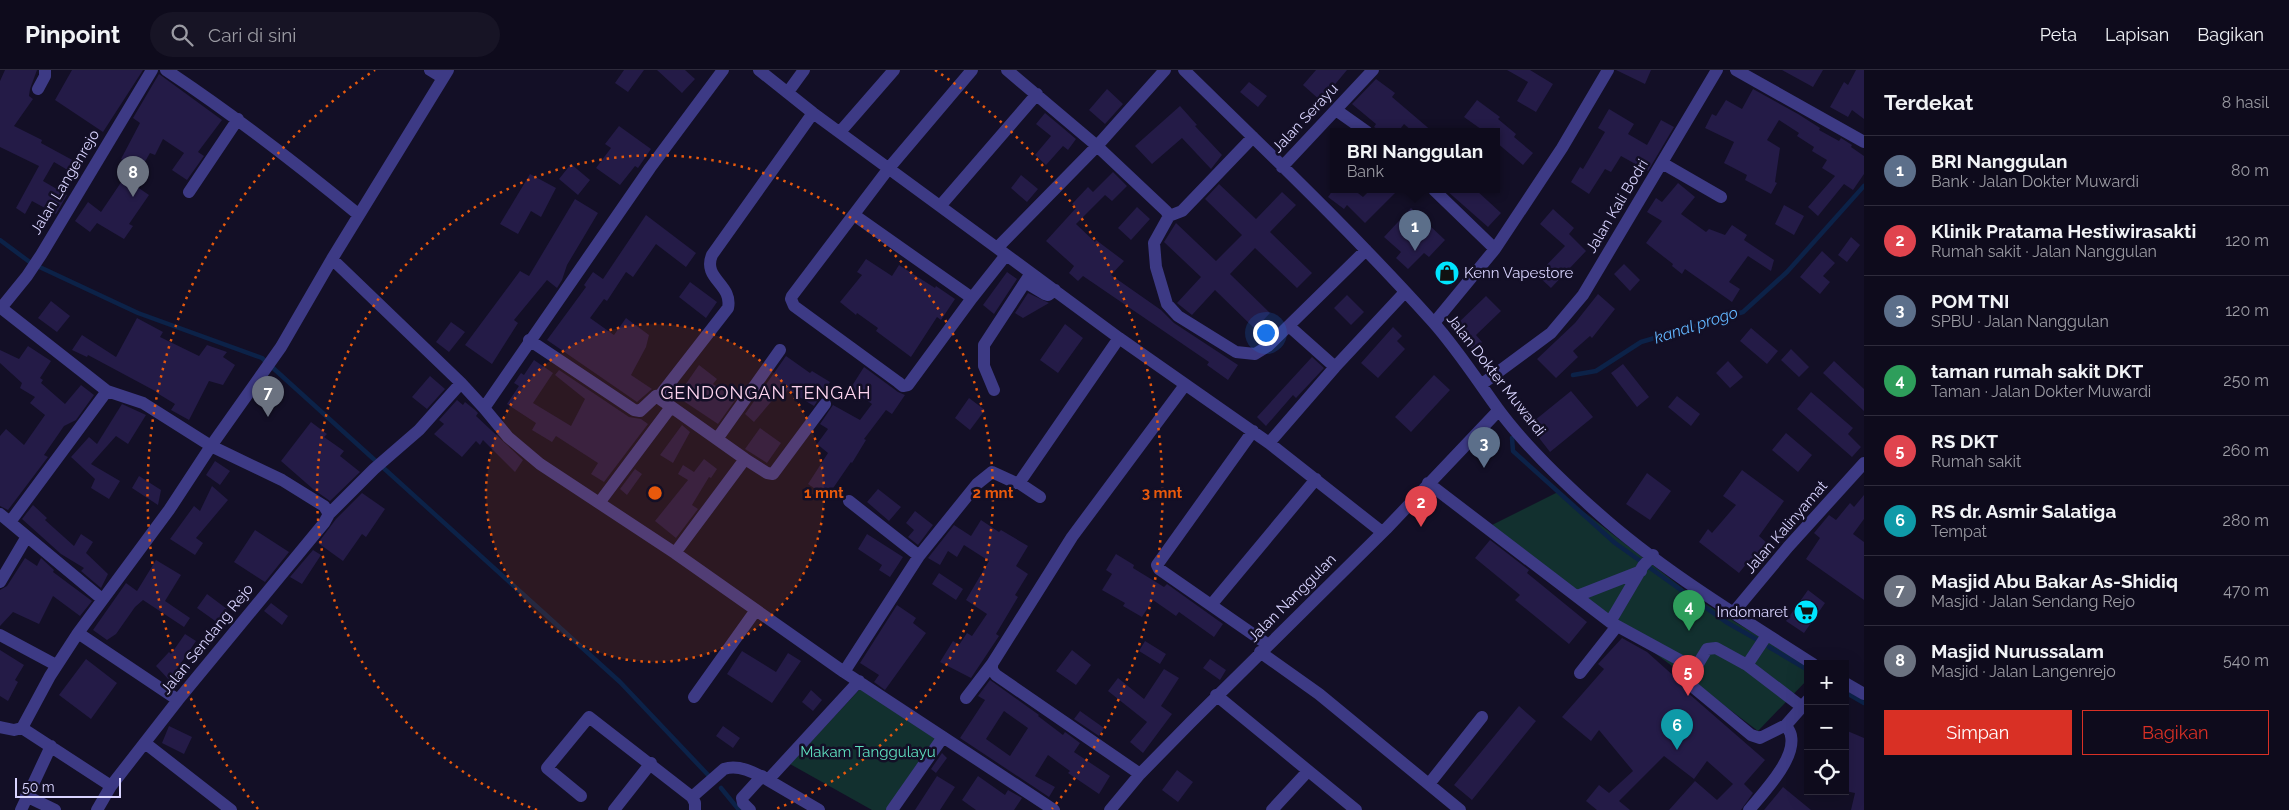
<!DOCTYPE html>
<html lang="id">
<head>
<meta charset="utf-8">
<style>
	body { margin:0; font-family:Raleway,sans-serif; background:#171425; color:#f1f3f6 }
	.controls { position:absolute; right:15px; bottom:15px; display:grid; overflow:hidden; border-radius:0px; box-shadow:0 5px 20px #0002 }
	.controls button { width:45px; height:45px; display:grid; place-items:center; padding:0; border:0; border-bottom:1px solid #2e2b3b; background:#0e0b1c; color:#f1f3f6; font:25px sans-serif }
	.scale { position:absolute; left:15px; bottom:12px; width:106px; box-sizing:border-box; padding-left:5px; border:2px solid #d9d4ff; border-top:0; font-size:14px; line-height:18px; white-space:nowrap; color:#d9d4ff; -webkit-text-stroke:4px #130f26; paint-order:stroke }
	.you { position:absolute; left:1265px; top:262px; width:18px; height:18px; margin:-12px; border:4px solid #fff; border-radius:50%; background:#1a73e8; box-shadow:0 0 0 8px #1a73e833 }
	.badge { display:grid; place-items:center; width:32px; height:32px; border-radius:50%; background:#d93025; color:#fff; font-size:16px; font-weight:700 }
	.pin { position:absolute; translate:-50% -41px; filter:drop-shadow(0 1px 2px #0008) }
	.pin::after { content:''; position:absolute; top:26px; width:18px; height:15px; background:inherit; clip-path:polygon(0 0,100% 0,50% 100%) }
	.popup { position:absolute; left:1330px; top:58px; width:170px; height:65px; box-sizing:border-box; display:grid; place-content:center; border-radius:0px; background:#0e0b1c; filter:drop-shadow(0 1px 4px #0005); font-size:16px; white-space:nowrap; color:#9b9ba3 }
	.popup b { font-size:19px; color:#f1f3f6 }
	.popup::after { content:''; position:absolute; left:50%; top:100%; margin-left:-10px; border:10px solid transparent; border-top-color:#0e0b1c }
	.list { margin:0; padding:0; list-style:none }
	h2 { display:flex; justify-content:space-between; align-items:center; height:65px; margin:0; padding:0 20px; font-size:21px }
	h2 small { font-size:16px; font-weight:400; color:#9b9ba3 }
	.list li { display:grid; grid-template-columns:32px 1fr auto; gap:15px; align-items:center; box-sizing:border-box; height:70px; padding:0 20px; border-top:1px solid #2e2b3b }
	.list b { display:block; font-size:19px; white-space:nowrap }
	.list p { margin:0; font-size:16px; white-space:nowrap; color:#9b9ba3 }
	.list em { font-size:16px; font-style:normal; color:#9b9ba3 }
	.actions { display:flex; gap:10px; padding:15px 20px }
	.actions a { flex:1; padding:11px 0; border:1px solid #d93025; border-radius:0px; text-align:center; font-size:18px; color:#d93025 }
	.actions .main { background:#d93025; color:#fff }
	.icon { flex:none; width:28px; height:28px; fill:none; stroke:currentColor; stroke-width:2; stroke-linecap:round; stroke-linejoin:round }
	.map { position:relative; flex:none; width:1864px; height:740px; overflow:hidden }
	header { display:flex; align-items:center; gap:30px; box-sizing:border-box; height:70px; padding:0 25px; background:#0e0b1c; border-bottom:1px solid #2e2b3b }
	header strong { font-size:24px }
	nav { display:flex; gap:28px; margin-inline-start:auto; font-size:18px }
	.search { width:350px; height:45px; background:#171425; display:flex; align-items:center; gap:12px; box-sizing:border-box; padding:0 18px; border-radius:28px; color:#9b9ba3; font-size:19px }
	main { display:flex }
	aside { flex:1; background:#0e0b1c }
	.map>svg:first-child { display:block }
</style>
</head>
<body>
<header>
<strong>Pinpoint</strong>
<div class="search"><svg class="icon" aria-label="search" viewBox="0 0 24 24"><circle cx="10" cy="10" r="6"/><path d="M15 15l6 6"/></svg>Cari di sini</div>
<nav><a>Peta</a><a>Lapisan</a><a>Bagikan</a></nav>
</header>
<main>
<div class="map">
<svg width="1864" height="740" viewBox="0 0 1864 740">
	<rect width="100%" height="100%" fill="#130f26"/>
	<path fill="#12302f" d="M1558,422L1694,527L1808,596V609L1758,661L1488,457Z
		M861,618L936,668L887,740H872L790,694Z"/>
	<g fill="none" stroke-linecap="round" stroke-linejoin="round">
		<path stroke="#0c2248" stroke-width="4.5" d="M0,170L31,193L138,243L262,288L620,612L710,707
			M1573,305L1596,301L1641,272L1743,242L1787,202L1864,116
			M1512,368L1513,381L1615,473L1726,552L1756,569
			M1769,577L1808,600
			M1845,622L1864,633
			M721,718L739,740"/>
	</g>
	<path fill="#241b47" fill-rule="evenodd" d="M5,0H37L30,19L29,26L33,29L14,56L42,70L41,73L76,92L71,102L54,92L43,111L67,125L56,144L32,131L25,144L16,138L39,96L0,77V11Z
		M72,0H143L103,62L55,30Z
		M624,0H644L628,22L615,13Z
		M657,0H685L695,9L682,23Z
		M1316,0H1347L1321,31L1303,15Z
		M1507,0H1530L1553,14L1536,42L1517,31L1528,12Z
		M1616,0H1651L1645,14Z
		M1782,0H1823L1813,17Z
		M1856,0H1864V49L1852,40L1848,47L1830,37L1844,12L1848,15Z
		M159,4L222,50L198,82L204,86L187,110L172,100L184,83L163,69L155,85L150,83L140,100L121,89L140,53L133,48Z
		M1376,9L1395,23L1392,27L1433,62H1413L1404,54L1398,62H1381L1374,57L1376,54L1352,34Z
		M1249,12L1267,26L1258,37L1240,22Z
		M1107,19L1123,34L1105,54L1089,40Z
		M1753,19L1798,44L1820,58L1819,60L1839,71L1841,68L1852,75L1851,77L1864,86V104L1853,120L1844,114L1818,146L1808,137L1835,106L1822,98L1827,90L1812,81L1814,77L1797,66L1799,63L1779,50L1767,70L1780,78L1775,112L1777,113L1771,124L1745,110L1747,105L1724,93L1734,72L1705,58L1712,44L1716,46L1726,30L1742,39Z
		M1477,30L1500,47L1498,49L1516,64L1514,67L1533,83L1523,95L1496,72V62H1485L1464,47Z
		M1180,36L1197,55L1195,56L1222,85L1211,99L1182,68L1152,94L1135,76Z
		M1609,39L1634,54L1628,64L1647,75L1661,50L1674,57L1648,101L1621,86L1611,102L1605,99L1589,124L1571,112L1580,97L1583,99L1605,62L1598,58Z
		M1045,43L1076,69L1068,80L1063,76L1046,95L1035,85L1051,66L1036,54Z
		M619,56L651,79L638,98L635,96L620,115L596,98L611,78L605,74Z
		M571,94L590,110L578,125L559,109Z
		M1113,102L1127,116L1112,131L1105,125L1076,154L1095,172L1096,170L1124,191L1111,205L1161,240L1174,253L1238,295L1228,310L1207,295L1209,292L1083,206L1078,211L1069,203L1074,196L1046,171L1076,138L1072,134L1088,117L1093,122Z
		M530,104L556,118L541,147L531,141L518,164L500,154Z
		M1021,105L1038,119L1027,132L1011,118Z
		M124,108L149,125L129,154L133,156L124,169L97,153L90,162L75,151L88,132L101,142Z
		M1678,113L1695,127L1681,144L1706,162L1709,159L1725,165L1732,155L1747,165L1744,170L1774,190L1771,201L1748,186L1729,212L1740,219L1732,232L1685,199L1682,204L1672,196L1673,194L1646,173L1662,151L1647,142L1656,128L1662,132Z
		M1219,114L1256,149L1282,122L1296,135L1270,162L1312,203L1297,218L1255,178L1230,204L1270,243L1255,259L1215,220L1192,245L1177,233L1201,207L1164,172L1176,153L1216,191L1242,165L1205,129Z
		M1333,120H1354L1363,127L1370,120H1398L1365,153L1347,135L1344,139L1328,127Z
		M1446,120H1476L1501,143L1488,157Z
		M575,129L598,143L567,195L562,210L557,218L547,210L514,250L518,253L492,294L465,275L520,201L529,206Z
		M1784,135L1804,146L1794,165L1775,154Z
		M1137,137L1150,149L1131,170L1118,158Z
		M1411,138L1445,170L1429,187L1424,183L1408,199L1396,188L1401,182L1384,167Z
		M1553,139L1574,158L1569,164L1586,181L1551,218L1537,205L1565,176L1540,154Z
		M646,145L696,183L686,197L656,174L633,207L626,202L607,231L604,229L590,248L614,265L626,248L649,265L646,277L631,305L652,319L637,332L547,270L586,217L584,215L593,202L603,209Z
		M1851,167L1860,175L1847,192L1838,185Z
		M1822,181L1835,193L1823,206L1830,212L1820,224L1800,207Z
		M866,189L892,206L899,195L935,218L936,216L955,229L941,250L937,247L911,287L876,261L878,258L857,243L856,245L840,232L862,205L857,202Z
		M1624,194L1640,210L1630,221L1614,204Z
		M1007,202L1017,209L994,244L983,235Z
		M690,212L717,232L706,248L679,227Z
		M1028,223L1049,233L1023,248L1015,243Z
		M1598,224L1615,239L1592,268L1590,266L1573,281L1578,287L1556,308L1537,289L1575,253Z
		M1347,225L1364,242L1351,255L1334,238Z
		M1486,226L1501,241L1476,265L1482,272L1474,281L1452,259Z
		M51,231L70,246L57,262L38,248Z
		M137,248L163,262L160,267L199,286L207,275L227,282L223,287L235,295L223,315L209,311L189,350L171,340L175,334L157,323V322L88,285L87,287L72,280L82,265L116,287Z
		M451,252L465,262L449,282L436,272Z
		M1065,254L1083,268L1058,303L1040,290Z
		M1393,257L1402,266L1397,271L1405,279L1378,308L1361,293Z
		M1751,258L1778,281L1767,294L1740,271Z
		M28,276L51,291L40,308L43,310L41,313L65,334L81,315L94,325L76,350L64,356L44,385L48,387L8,440L0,436V366L6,359L24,375L45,345L30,333L35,327L20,318L22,313L0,293V280L19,289Z
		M1791,279L1809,297L1799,307L1781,290Z
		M786,286L810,303L812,301L830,312L814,336L788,320L786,323L781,320L754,352L745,344Z
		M1312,287L1324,298L1296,328L1293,325L1266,356L1257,347Z
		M534,290L553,303L533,333L571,356L585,329L555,305L559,300L629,347L641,349L648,354L604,412L591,404L598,393L556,366L552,372L532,360L536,353L507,334L519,316L514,313L521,303L524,305Z
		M1728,291L1743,307L1730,318L1716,303Z
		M1834,291L1864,319V341L1823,303Z
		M1623,294L1649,327L1637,337L1611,303Z
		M699,295L717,309L713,314L736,329L718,354L673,324L679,315L683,318Z
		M864,297L898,322L905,325L892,344L886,340L864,369L866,370L852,393L851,392L827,427L808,414L828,383L817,374L828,359L820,354L833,335L860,350L872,334L850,319Z
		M1434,305L1450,320L1411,362L1395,347Z
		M430,306L445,319L427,339L412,327Z
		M1571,321L1593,347L1550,382L1529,355Z
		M1811,322L1853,358L1848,364L1861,377L1852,387L1797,339Z
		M1677,326L1700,344L1691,356L1668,337Z
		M969,328L985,340L970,360L955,348Z
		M457,330L463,335L465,332L475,340L478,343L476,346L523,390L515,402L483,370L480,375L476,371L462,387L434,364L444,354L439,350Z
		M122,334L146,345L128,374L116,366L91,394L120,411L109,429L91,418L95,409L71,387L89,367L97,374Z
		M311,352L327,364L324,367L344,381L340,386L360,402L330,431L313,419L281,391Z
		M682,355L690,362L673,393L660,385Z
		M760,358L781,373L767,393L745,379Z
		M1786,363L1812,385L1798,402L1772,380Z
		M704,389L717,399L711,408L709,407L692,435L698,439L676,468L655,451L688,410L678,404L683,395L694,402Z
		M215,391L230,401L220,415L206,405Z
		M635,399L642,404L627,425L620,419Z
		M1742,400L1784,431L1759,466L1767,473L1753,490L1751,488L1739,503L1699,472L1708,459L1712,463L1736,435L1723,426Z
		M1647,403L1671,421L1650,450L1626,434Z
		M139,406L161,420L158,435L132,418Z
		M212,416L228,430L196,468L203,473L195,485L170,469L194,436L200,441Z
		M878,419L901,437L889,451L867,432Z
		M362,423L385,439L366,467L362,464L343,491L318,473L336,449Z
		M1864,425V449L1853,464L1864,472V530L1806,489L1820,468L1814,463L1829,445L1836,450L1850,433L1854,437Z
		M33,435L47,448L45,450L74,476L81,464L93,472L86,483L108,504L101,518L81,501L84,498L61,484L22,449Z
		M915,441L933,455L918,475L908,467L914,460L906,453Z
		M981,450L999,462L1001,460L1028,476L1016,496L1028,504L1015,525L1018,527L996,564L999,566L971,608L940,592L953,571L959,575L967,563L972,566L987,544L966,530L989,491L964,475L957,487L948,481L940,495L928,488L954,455L971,466Z
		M255,460L289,482L265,512L234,492Z
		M867,464L903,487L890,507L879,500L882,495L858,479Z
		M1490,470L1529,500L1527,503L1587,552L1569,574L1515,530L1520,525L1475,488Z
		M313,480L321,485L302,514L290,507Z
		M1116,484L1134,495L1133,498L1164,517L1167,514L1223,554L1214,567L1179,542L1176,546L1153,530L1142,547L1123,536L1125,533L1102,520L1112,504L1106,500Z
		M25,488L37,496L41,488L54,500L53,502L92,531L80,546L53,526L39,554L13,542L0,556V520L7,516Z
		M156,490L181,505L165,531L190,548L184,557L143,530L135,537L116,564L107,570L93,560L126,513L137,521Z
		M939,503L963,519L956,530L932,514Z
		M1808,520L1825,533L1804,563L1786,551Z
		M207,524L227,539L218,553L197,538Z
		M271,533L288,546L282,555L264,541Z
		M897,535L916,548L913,553L926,563L885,620L874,612L879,605L860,593Z
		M185,564L196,571L181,593L185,597L171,612L156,596L169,582L171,584Z
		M1622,568L1647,582L1685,616L1688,623L1765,690L1744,714L1753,723L1741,740H1669L1695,711L1717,730L1733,714L1707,691L1694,709L1664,686L1619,731L1630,740H1597L1586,731L1599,715L1609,723L1633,701L1599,660L1591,671L1562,647L1604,599L1598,594Z
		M1145,571L1166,584L1160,594L1139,581Z
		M0,580L24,595L15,610L18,612L8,631L0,626Z
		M1072,580L1091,595L1076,615L1056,601Z
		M742,581L776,602L788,583L801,591L772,633L727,604Z
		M86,589L117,613L91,649L59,625Z
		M1210,589L1226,600L1220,610L1203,598Z
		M1164,599L1179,608L1161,636L1172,644L1143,683L1130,672L1147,652L1108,621L1118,608L1144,629Z
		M990,610L1039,645L1038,646L1063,665L1065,662L1080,673L1074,682L1110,706L1099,724L1068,703L1070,701L1048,685L1035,706L1055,717L1049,727L960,668L985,630L978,626ZM1004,641L1028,658L1010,686L986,669Z
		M811,620L822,630L813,641L802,632Z
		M1519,636L1536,651L1472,730L1454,715Z
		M1080,641L1104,658L1099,666L1074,649Z
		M169,656L192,667L184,684L162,673Z
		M723,656L740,668L733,678L716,666Z
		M1845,660L1864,668V740H1851L1855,723L1845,721Z
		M942,683L947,688L936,703L931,699Z
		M1177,700L1193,712L1178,732L1162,720Z
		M937,706L955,717L940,740H915Z
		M978,706L1005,725L1008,720L1022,728L1014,740H976L962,730Z
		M1783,717L1811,740H1764Z"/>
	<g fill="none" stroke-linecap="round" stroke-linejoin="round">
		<path stroke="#3d3a85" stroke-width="12" d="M166,0C234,45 297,94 359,145
			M430,0L443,8
			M759,0L813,43L997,178
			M1007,0L1097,76L1166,141L1169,146L1154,173L1156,197L1167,234L1178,246L1236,282L1255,284L1268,276L1366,180
			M1165,0L1097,76L997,178L1119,268L1269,373L1382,462
			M1184,0C1268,82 1354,164 1433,252C1457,279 1477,310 1498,339C1526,377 1563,412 1598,443C1663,501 1740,547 1813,594
			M1736,0L1864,72
			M38,19L45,6V0
			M788,22L804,0
			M1336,40L1367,62
			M840,62L894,0
			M1662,93L1721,127
			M1282,97L1373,0
			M1434,120L1495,179
			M189,122L238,49
			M941,135L1037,24
			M854,145L972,228L908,315L903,316L898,312L794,236L791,229L792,226L889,98L972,0
			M1169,146L1182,141L1253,67
			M332,189L461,313L484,338L650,98L723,0
			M1025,212L1045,224L1048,225L1055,220
			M972,228L1006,185
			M0,237L107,321L143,333L211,376L282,410L324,436L329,444
			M1,238L27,206L41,185L152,0
			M1434,253L1495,179L1562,78L1608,0
			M1290,257L1335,297
			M529,270L634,340L640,341L656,326L745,389L675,483
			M1482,314L1551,263L1583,225L1717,0
			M994,320L984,296V275L1031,203
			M658,328L728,238C733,214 702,209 712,185L813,43
			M484,338L508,367L540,394L675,483L844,602L1054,740
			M1253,361L1157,495L1159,499L1267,574
			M717,369L780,280
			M1269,373L1335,297L1405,222
			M745,389L767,403L773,404L825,334
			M1428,413L1610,552L1696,599
			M1040,427L1019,413L1119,268
			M849,431L919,486
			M599,433L671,337
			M0,444L102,529
			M10,452L107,321
			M0,512L26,468
			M1577,526L1641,501
			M1211,535L1316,409
			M1733,543L1788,477L1864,393
			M1610,552L1643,496L1653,485
			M78,563L178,630
			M0,565L56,595
			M1260,582L1319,624L1460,740
			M1747,595L1767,565
			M844,602L919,486L977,414L992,402L1016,413H1019
			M1580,603L1617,556
			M1845,613L1864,624
			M1216,625L1356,740
			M694,627L756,540
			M966,628L992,594
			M1786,655L1808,630
			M0,657L14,660L22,658
			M145,673L231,740
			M1140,704L996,605L992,600V594L1072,467L1185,315
			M768,710L819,740
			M1429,714L1482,647
			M111,716L22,658L50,606L78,563L169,440L211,376L281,277L332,189L448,0
			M26,726L55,740
			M581,726L547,698L589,647L692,727L695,733V740
			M692,727L724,699C739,694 755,703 768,710L859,611
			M21,740L51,676
			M97,740L111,716L178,630L324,453L329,444L374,399L419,360L461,313
			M614,740L651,693
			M750,740L743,733L742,728L762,706
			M892,740L943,667
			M1110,740L1140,704L1191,652L1386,459L1499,340
			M1272,740L1308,701
			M1749,740C1763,723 1796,689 1791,666C1791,662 1787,658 1786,655L1760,668L1751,665L1693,617C1689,604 1701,590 1707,579L1716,578L1747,595L1802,637"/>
	</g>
	<circle cx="655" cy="423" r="169" fill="#e8590c" fill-opacity=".12"/>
	<g fill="none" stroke="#e8590c" stroke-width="2.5" stroke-dasharray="2.5 5">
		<circle cx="655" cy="423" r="169"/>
		<path d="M537 740A338 338 0 1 1 773 740"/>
		<path d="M258 739A507 507 0 0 1 375 0M935 0A507 507 0 0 1 1052 739"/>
	</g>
	<defs>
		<symbol id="shop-disc" viewBox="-11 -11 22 22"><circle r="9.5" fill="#00e5ff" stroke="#130f26"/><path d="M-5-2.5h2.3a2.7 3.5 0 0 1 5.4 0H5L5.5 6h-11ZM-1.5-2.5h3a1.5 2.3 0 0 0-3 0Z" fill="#111"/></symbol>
		<symbol id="supermarket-disc" viewBox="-11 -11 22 22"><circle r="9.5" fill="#00e5ff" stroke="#130f26"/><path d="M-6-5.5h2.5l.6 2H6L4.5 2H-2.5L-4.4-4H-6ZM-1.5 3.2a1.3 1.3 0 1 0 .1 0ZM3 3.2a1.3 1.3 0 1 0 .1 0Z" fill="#111"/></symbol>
	</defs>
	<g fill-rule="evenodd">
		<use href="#shop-disc" x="1433" y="189" width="28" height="28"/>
		<use href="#supermarket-disc" x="1792" y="528" width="28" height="28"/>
	</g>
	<g text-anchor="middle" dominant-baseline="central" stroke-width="5" stroke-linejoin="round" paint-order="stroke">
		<g font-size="15" fill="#d9d4ff" stroke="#130f26">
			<text transform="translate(1305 48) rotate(-47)">Jalan Serayu</text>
			<text transform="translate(65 112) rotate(-59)">Jalan Langenrejo</text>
			<text transform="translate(1617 136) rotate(-59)">Jalan Kali Bodri</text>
			<text transform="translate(1496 305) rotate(52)">Jalan Dokter Muwardi</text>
			<text transform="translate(1786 457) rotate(-49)">Jalan Kalinyamat</text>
			<text transform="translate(1292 528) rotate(-45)">Jalan Nanggulan</text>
			<text transform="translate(207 569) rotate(-51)">Jalan Sendang Rejo</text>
		</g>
		<g font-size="15" fill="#d9d4ff" stroke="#130f26" text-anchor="start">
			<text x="1464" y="203">Kenn Vapestore</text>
			<text x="1788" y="542" text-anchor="end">Indomaret</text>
		</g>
		<g font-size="15" fill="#5fe0c0" stroke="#130f26">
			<text x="868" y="682">Makam Tanggulayu</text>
		</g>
		<g font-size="16" font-style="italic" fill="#62b6ff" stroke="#130f26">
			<text transform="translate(1696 255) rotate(-18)">kanal progo</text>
		</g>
		<g font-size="18" letter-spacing="1" fill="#ffd6f0" stroke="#130f26">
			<text x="766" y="322">GENDONGAN TENGAH</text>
		</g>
	</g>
	<circle cx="655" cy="423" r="8" fill="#e8590c" stroke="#130f26" stroke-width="2.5"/>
	<g font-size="15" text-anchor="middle" font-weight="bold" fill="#e8590c" stroke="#130f26" stroke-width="5" stroke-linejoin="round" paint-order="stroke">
		<text x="824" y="428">1 mnt</text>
		<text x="993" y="428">2 mnt</text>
		<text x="1162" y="428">3 mnt</text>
	</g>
</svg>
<div class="controls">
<button>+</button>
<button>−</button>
<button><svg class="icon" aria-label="locate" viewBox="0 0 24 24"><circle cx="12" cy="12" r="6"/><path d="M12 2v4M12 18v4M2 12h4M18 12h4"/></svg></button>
</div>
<div class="scale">50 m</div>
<div class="you"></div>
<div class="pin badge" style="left:1415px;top:181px;background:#5c6f8a">1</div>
<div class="popup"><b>BRI Nanggulan</b>Bank</div>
<div class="pin badge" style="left:1421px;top:457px;background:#e0444e">2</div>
<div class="pin badge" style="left:1484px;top:398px;background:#5c6f8a">3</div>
<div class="pin badge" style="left:1689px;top:561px;background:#2e9e5b">4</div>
<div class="pin badge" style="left:1688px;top:626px;background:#e0444e">5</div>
<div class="pin badge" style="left:1677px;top:680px;background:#0f9aa8">6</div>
<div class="pin badge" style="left:268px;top:347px;background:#6b7280">7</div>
<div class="pin badge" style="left:133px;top:127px;background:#6b7280">8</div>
</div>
<aside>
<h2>Terdekat<small>8 hasil</small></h2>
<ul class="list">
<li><span class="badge" style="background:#5c6f8a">1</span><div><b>BRI Nanggulan</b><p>Bank · Jalan Dokter Muwardi</p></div><em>80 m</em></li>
<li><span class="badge" style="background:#e0444e">2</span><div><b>Klinik Pratama Hestiwirasakti</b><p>Rumah sakit · Jalan Nanggulan</p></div><em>120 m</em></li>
<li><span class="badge" style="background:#5c6f8a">3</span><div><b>POM TNI</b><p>SPBU · Jalan Nanggulan</p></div><em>120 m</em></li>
<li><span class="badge" style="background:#2e9e5b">4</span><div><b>taman rumah sakit DKT</b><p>Taman · Jalan Dokter Muwardi</p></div><em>250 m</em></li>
<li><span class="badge" style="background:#e0444e">5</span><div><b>RS DKT</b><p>Rumah sakit</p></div><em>260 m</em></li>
<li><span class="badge" style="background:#0f9aa8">6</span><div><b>RS dr. Asmir Salatiga</b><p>Tempat</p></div><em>280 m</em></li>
<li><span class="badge" style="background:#6b7280">7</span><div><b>Masjid Abu Bakar As-Shidiq</b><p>Masjid · Jalan Sendang Rejo</p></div><em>470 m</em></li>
<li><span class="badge" style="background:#6b7280">8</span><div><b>Masjid Nurussalam</b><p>Masjid · Jalan Langenrejo</p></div><em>540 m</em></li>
</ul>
<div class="actions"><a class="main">Simpan</a><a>Bagikan</a></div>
</aside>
</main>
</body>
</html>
